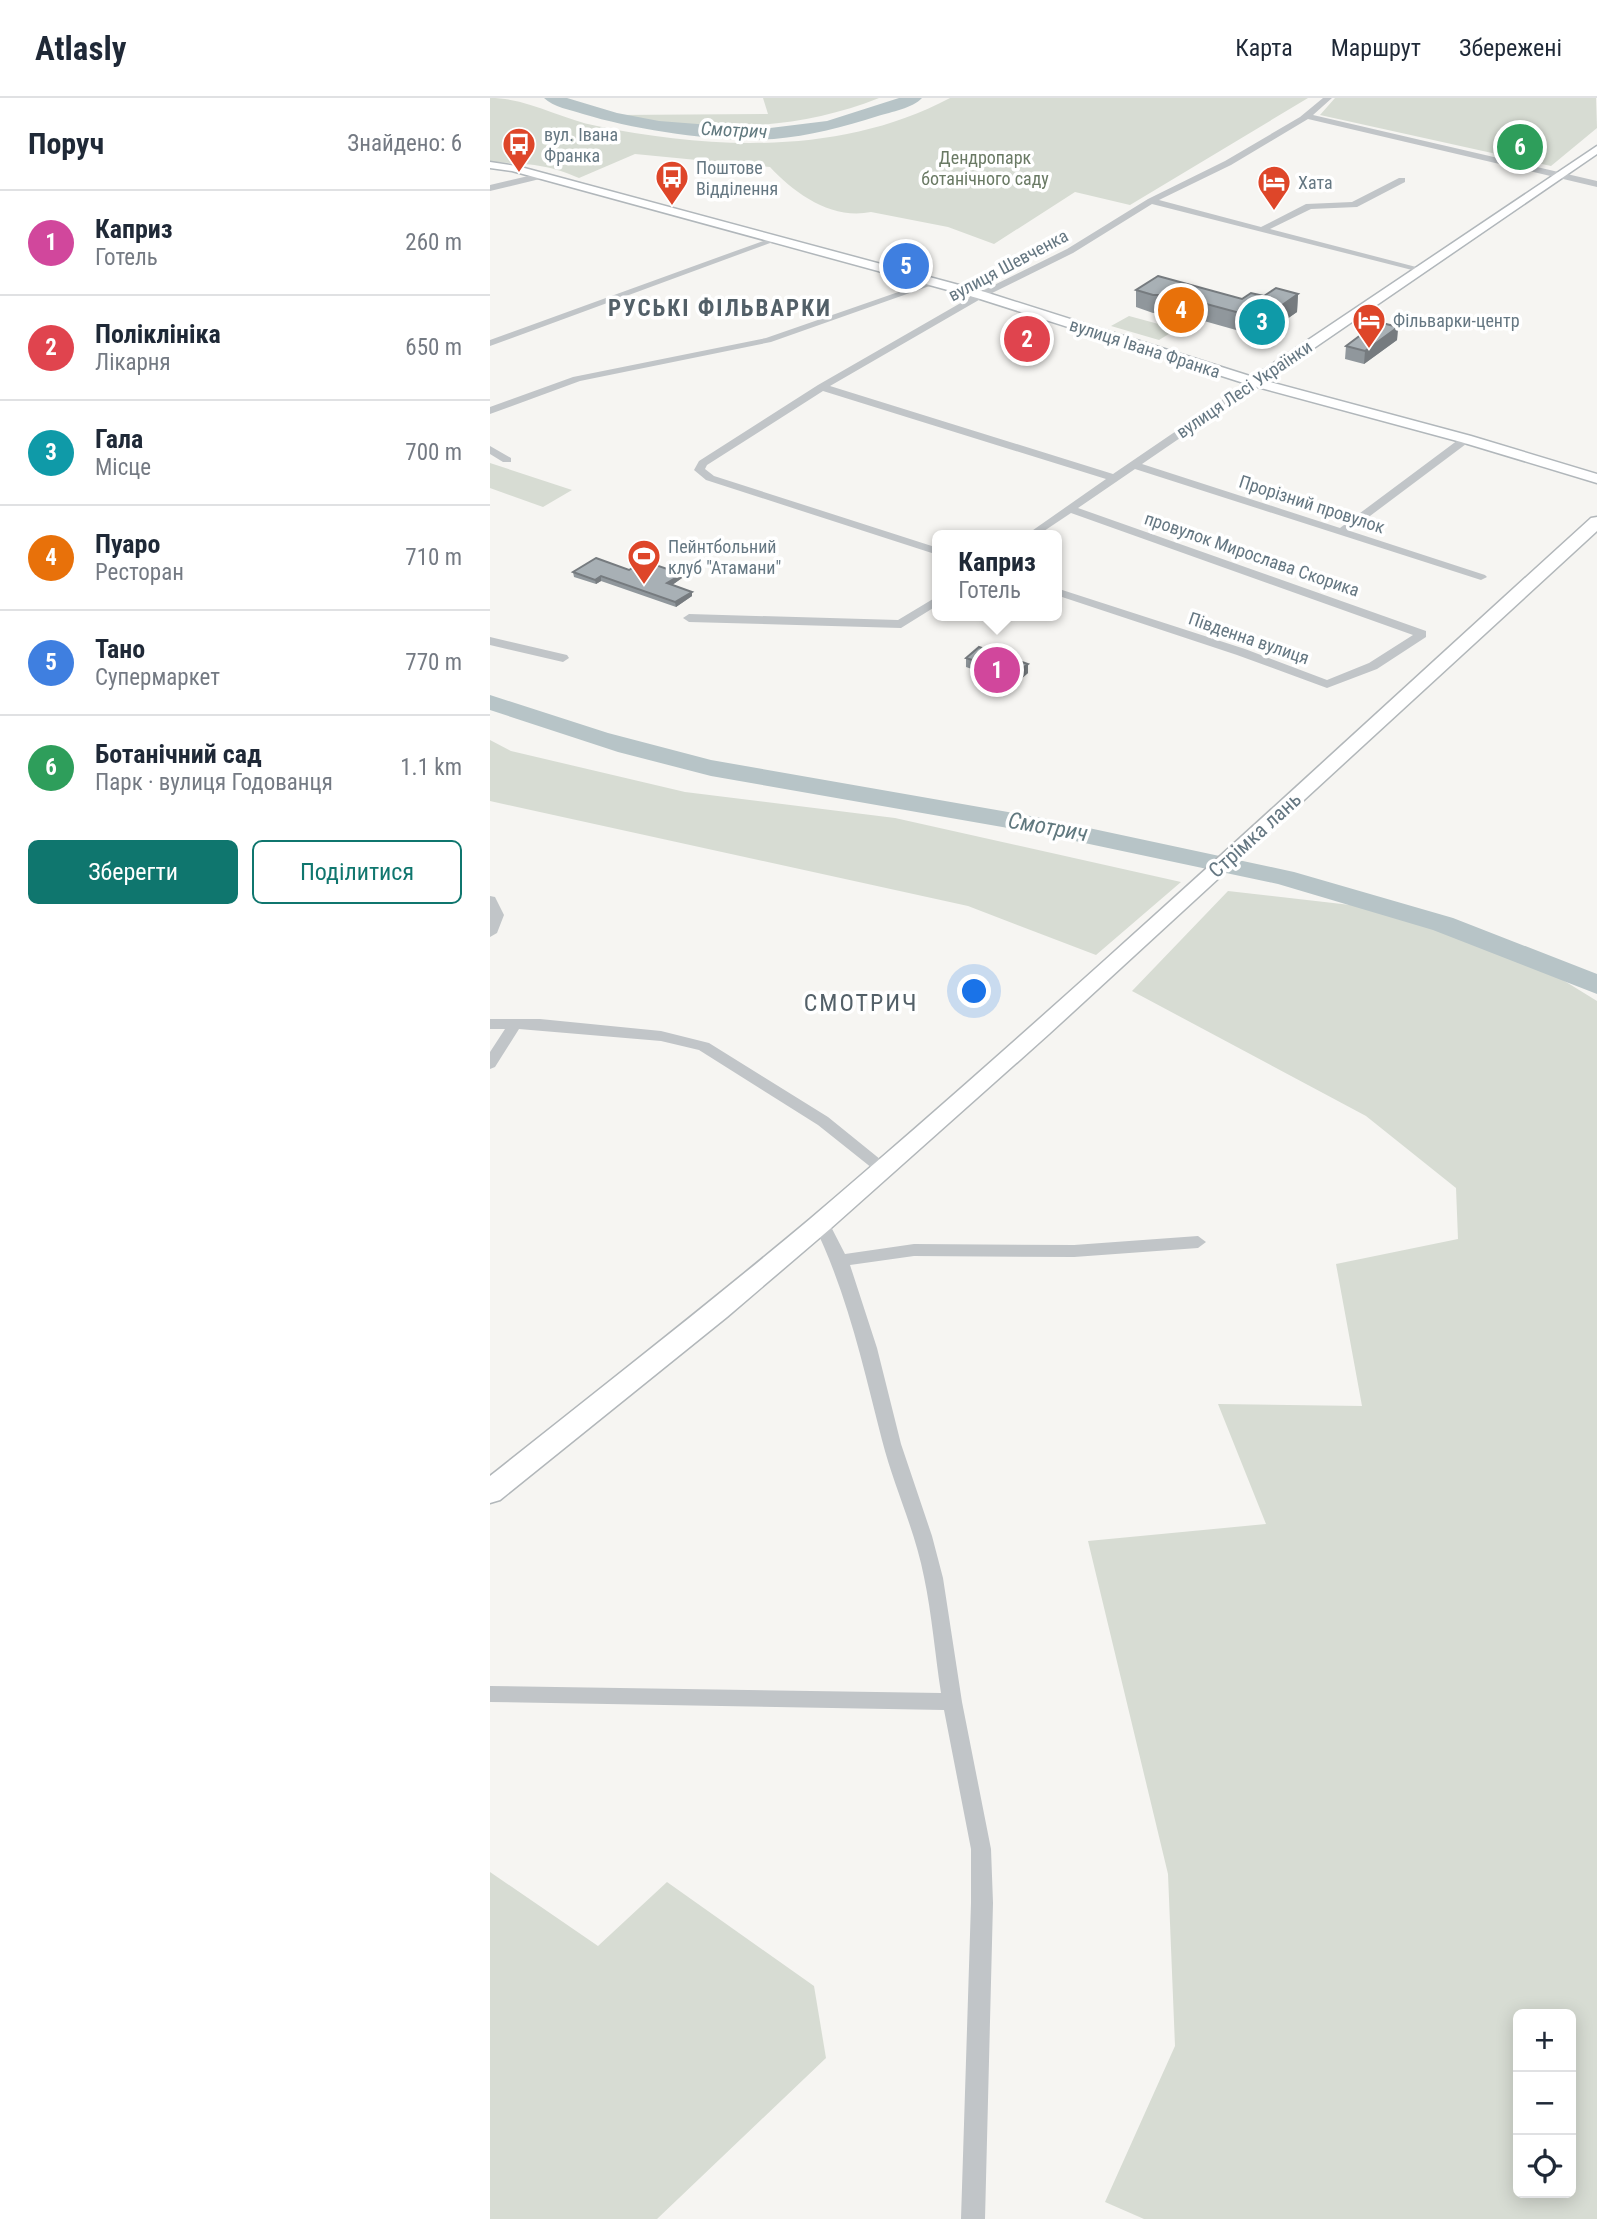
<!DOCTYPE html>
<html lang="uk">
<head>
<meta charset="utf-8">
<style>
	body { margin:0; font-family:"Roboto Condensed",sans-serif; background:#f2f2f3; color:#1f2937 }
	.controls { position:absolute; right:21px; bottom:21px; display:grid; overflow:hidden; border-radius:10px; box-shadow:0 4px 18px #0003 }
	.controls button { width:63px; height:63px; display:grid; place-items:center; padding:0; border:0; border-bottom:2px solid #e0e1e3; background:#fff; color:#1f2937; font:35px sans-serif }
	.you { position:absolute; left:485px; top:894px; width:24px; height:24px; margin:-18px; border:5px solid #fff; border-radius:50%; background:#1a73e8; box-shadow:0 0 0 10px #1a73e833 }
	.badge { display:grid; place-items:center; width:46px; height:46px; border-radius:50%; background:#0f766e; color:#fff; font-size:23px; font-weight:700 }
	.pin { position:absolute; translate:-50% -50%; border:4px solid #fff; box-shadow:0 2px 7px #0006 }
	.popup { position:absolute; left:442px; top:432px; width:130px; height:91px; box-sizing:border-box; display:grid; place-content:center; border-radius:10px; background:#fff; filter:drop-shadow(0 2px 5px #0005); font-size:23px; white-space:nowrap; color:#747a83 }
	.popup b { font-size:26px; color:#1f2937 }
	.popup::after { content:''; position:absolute; left:50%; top:100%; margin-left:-14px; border:14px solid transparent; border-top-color:#fff }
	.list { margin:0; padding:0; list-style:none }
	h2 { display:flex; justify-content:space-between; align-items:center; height:91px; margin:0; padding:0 28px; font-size:30px }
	h2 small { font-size:23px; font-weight:400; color:#747a83 }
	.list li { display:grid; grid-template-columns:46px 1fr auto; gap:21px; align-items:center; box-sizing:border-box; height:105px; padding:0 28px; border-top:2px solid #e0e1e3 }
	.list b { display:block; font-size:26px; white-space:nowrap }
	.list p { margin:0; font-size:23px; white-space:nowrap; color:#747a83 }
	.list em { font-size:23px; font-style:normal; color:#747a83 }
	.actions { display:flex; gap:14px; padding:21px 28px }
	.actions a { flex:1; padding:16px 0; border:2px solid #0f766e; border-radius:10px; text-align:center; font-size:24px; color:#0f766e }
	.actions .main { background:#0f766e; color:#fff }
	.icon { flex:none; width:38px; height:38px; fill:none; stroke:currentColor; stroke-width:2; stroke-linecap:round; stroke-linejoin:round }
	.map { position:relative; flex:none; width:1107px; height:2121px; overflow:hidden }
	header { display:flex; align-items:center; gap:42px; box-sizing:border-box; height:98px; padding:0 35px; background:#fff; border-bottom:2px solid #e0e1e3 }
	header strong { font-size:33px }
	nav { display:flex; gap:38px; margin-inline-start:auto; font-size:24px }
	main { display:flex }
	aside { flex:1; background:#fff }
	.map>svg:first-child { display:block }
</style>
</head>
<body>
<header>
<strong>Atlasly</strong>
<nav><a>Карта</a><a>Маршрут</a><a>Збережені</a></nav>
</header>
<main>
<aside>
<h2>Поруч<small>Знайдено: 6</small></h2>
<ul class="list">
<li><span class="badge" style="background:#d1479c">1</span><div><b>Каприз</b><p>Готель</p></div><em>260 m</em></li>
<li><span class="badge" style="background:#e0444e">2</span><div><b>Поліклініка</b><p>Лікарня</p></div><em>650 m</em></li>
<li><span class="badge" style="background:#0f9aa8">3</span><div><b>Гала</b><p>Місце</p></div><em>700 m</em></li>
<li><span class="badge" style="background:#e8710a">4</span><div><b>Пуаро</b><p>Ресторан</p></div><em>710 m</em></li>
<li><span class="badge" style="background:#3f7fe0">5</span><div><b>Тано</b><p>Супермаркет</p></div><em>770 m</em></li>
<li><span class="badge" style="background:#2e9e5b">6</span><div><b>Ботанічний сад</b><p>Парк · вулиця Годованця</p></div><em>1.1 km</em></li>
</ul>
<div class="actions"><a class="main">Зберегти</a><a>Поділитися</a></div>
</aside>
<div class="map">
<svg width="1107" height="2121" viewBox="0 0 1107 2121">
	<rect width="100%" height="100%" fill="#f6f5f2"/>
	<path fill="#d7dcd3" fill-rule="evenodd" d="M0,0C38,0 70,21 107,28C223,52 353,57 460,0H818L640,107L585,94L504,146L458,129L381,114C342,122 305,96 280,69L145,56L89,80C56,65 35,66 0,64Z
		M273,0H389C304,34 214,34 125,17L278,16Z
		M845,0H1106L1107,30L1061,68L830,17Z
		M639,218L687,231L669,242L621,228Z
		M0,365L82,392L53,409L0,390Z
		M0,642L21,653L195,694L405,720L691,784L606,857L478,808L0,703Z
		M738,793L904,812L1068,879L1107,903V2121H654L615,2104L685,1948L678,1776L598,1443L776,1426L728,1306L872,1308L846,1166L968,1141L966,1090L876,1018L642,893ZM1028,1916H1081V2095H1028Z
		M0,1774L108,1848L177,1784L324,1888L336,1960L167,2121H0Z"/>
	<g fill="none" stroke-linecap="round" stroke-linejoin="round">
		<path fill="#b7c4c7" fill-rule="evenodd" d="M54,0H77L127,15L169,23L272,31L337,23L409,0H432C423,10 401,14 388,18C354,29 319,38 284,41C229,45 146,32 93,16C81,12 63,9 54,0Z
			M0,597L118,635L221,662L552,720L804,774L963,820L1107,876V896L943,832L788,786L552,736L221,678L128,654L0,612Z"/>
		<defs>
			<path id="secondary" d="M1107,48V56L776,283L981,338L1107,376V385L971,344L760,287L487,200L22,73L0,70V64L27,68L495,194L763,279Z"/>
			<path id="primary" d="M1107,419V433L559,936L340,1131L237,1219L10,1402L0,1405V1378C107,1293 215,1209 320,1121C586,894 842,655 1101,420Z"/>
		</defs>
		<use href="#secondary" stroke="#b1b7bb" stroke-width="3"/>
		<use href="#primary" stroke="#b2b7ba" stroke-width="3"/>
		<path fill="#c1c5c8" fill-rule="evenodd" d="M833,0H842L823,17L1107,83V89L818,21L741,67L669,102L771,129L816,106L862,104L909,80H915V84L867,109L821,111L780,131L930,170V174L662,106L583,155L494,199L340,288L623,376L761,282H769V286L652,366L850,430L972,339H980V343L860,433L995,477L997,479L991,482L645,371L588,410L936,533V539L887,571L837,590L747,557L566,497V490L755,551L837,582L879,565L923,537L581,415L548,437H536L616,381L333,293L217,367L215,371L224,378L448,450V457L216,382L204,372L209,363L328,287L488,195L577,151L658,101L735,63L810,19Z
			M51,75L54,76V80L0,93V87Z
			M284,139L291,141L0,248V242Z
			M440,183L448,185L281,244L90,283L0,316V309L83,279L276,240Z
			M0,348L21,360V364H13L0,356Z
			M448,498V507L411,530L199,524L193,520L199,516L408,522Z
			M0,539L77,557L79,560L73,564L0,547Z
			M0,798L5,799L14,817L7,835L0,839Z
			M0,921H50L171,933L219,945L338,1019L401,1070L393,1075L387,1074L328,1027L209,952L171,943L29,931L5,969L0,971V954L15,931H0Z
			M331,1119L337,1121L355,1156L424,1146L584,1147L708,1138L716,1144L708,1150L584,1159L424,1158L360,1167L387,1250L411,1346L442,1438L453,1480L472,1604L501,1751L503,1805L495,2121H471L481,1805V1751L454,1612L0,1604V1588L451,1595C445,1557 442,1517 434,1479C425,1432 404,1389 392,1342C373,1268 357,1194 323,1125Z"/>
		<use href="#secondary" fill="#fff" fill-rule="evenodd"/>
		<use href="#primary" fill="#fff" fill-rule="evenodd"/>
	</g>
	<path fill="#90979c" d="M646,192L752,201L808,196L807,214L771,239L682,214L663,215L646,209Z
		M908,229L907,242L874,266L855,261L856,248Z
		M139,472L192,476V480L182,487L202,498L186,509L111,483L106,486L84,479L83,474Z
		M476,560L538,566V575L525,586L476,569Z"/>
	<path fill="#767b7f" d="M808,196L807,214L771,239L772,221Z
		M908,229L907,242L874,266L875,253Z
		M192,476V480L178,490L177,485Z
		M111,478V483L106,486L105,482Z
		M202,494V498L186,509L185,504Z
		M538,566V575L525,586V576Z"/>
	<path fill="#a8b0b5" stroke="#767b7f" stroke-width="2" d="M668,178L752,201L761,195L774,198L786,190L808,196L772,221L683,197H663L646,192Z
		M888,224L908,229L875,253L856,248Z
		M106,460L139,472L154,463L192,476L177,485L202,494L185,504L111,478L105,482L83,474Z
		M489,549L538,566L525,576L476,560Z"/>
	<defs>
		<symbol id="bus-pin" viewBox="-11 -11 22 30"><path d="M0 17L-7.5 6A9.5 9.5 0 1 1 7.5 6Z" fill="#de4629" stroke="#fff"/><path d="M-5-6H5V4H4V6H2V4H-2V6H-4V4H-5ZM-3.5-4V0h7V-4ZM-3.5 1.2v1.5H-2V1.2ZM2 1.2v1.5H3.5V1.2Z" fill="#fff"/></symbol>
		<symbol id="hotel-pin" viewBox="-11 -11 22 30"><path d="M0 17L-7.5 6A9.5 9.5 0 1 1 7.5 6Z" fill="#de4629" stroke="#fff"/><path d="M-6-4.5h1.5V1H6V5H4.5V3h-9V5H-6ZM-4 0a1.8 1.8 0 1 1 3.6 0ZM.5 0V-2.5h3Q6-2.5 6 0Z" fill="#fff"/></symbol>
		<symbol id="stadium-pin" viewBox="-11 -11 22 30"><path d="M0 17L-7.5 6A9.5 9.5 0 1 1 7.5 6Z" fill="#de4629" stroke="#fff"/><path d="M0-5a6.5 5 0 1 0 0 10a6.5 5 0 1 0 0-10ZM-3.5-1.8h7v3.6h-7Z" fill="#fff"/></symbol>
	</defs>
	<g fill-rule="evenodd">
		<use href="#bus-pin" x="10" y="27" width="38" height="52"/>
		<use href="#bus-pin" x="163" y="60" width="38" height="52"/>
		<use href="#hotel-pin" x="765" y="65" width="38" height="52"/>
		<use href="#hotel-pin" x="860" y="203" width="38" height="52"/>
		<use href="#stadium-pin" x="135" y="439" width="38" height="52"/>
	</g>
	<g text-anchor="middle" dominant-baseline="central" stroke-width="7" stroke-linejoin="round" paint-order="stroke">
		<g font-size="18" fill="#657782" stroke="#fff" text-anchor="start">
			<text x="54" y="36">вул. Івана<tspan x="54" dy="21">Франка</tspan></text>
			<text x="206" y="69">Поштове<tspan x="206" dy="21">Відділення</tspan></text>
			<text x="808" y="84">Хата</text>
			<text x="903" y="222">Фільварки-центр</text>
			<text x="178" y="448">Пейнтбольний<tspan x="178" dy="21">клуб "Атамани"</tspan></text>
		</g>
		<g font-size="18" fill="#6a7a64" stroke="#fff">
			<text x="495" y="59">Дендропарк<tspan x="495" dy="21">ботанічного саду</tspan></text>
		</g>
		<g font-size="18" fill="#657782" stroke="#fff">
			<text transform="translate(518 167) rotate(-28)">вулиця Шевченка</text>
			<text transform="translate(655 250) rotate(18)">вулиця Івана Франка</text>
			<text transform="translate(754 291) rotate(-34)">вулиця Лесі Українки</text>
			<text transform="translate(822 406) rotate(18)">Прорізний провулок</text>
			<text transform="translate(762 456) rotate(19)">провулок Мирослава Скорика</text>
			<text transform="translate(759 540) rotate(19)">Південна вулиця</text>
		</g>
		<g font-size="19" font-style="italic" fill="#61797f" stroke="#fff">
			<text transform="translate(244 32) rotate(3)">Смотрич</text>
		</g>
		<g font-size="21" fill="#657782" stroke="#fff">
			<text transform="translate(765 737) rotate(-42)">Стрімка лань</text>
		</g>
		<g font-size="23" font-weight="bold" letter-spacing="2" fill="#536068" stroke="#fff">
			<text x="230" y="210">РУСЬКІ ФІЛЬВАРКИ</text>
		</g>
		<g font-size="23" font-style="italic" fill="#61797f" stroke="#fff">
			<text transform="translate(558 729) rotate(10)">Смотрич</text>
		</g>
		<g font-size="24" letter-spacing="2" fill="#536068" stroke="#fff">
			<text x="371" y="905">СМОТРИЧ</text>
		</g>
	</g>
</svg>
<div class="controls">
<button>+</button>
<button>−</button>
<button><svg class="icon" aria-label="locate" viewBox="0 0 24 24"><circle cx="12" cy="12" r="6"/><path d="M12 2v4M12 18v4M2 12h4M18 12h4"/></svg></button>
</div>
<div class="you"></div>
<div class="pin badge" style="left:507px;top:572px;background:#d1479c">1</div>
<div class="popup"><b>Каприз</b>Готель</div>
<div class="pin badge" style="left:537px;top:241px;background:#e0444e">2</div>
<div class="pin badge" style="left:772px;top:224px;background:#0f9aa8">3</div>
<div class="pin badge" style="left:691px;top:212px;background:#e8710a">4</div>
<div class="pin badge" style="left:416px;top:168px;background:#3f7fe0">5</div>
<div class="pin badge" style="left:1030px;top:49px;background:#2e9e5b">6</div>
</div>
</main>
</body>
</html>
